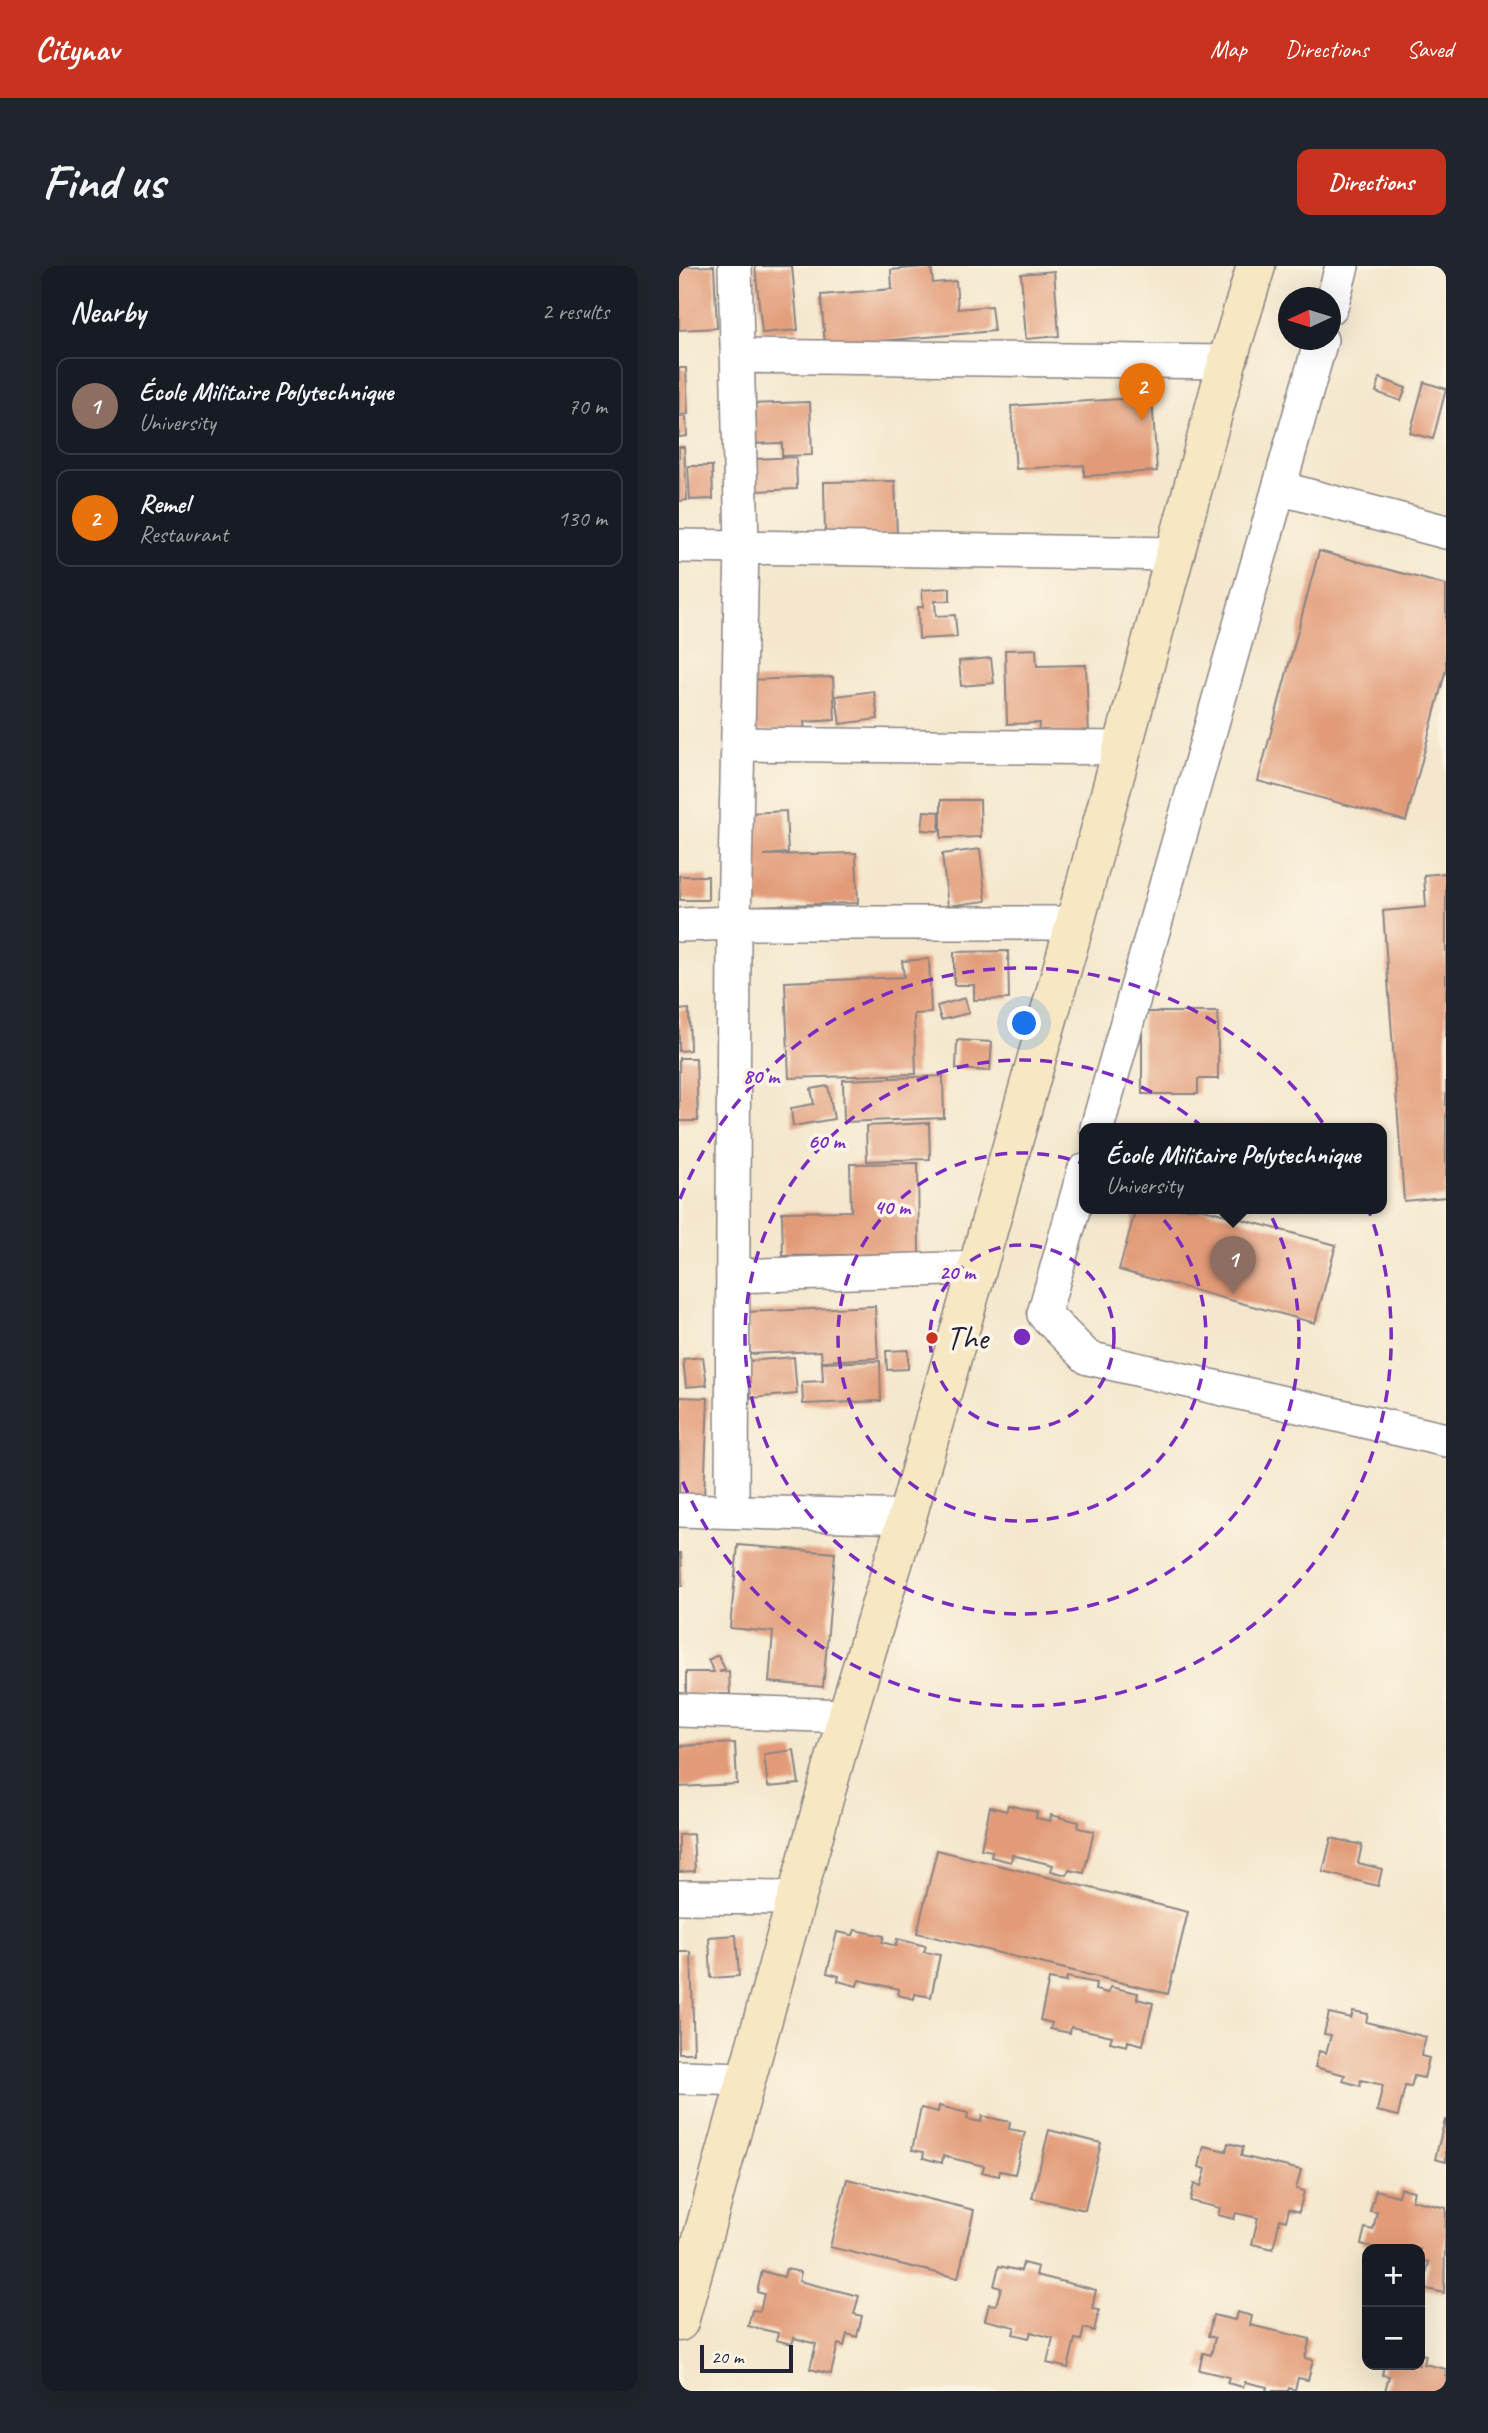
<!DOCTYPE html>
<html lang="en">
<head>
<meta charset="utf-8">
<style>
	body { margin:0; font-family:Caveat,sans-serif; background:#20242c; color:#f1f3f6 }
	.controls { position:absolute; right:21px; bottom:21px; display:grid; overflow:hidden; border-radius:14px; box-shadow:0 7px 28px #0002 }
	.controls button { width:63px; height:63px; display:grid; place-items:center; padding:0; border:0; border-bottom:2px solid #363941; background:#171b24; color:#f1f3f6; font:35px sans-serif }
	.compass { position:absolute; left:599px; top:21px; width:63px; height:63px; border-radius:50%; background:#171b24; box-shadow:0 7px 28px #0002; rotate:266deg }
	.scale { position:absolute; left:21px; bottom:18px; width:93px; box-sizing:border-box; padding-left:7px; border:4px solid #22223b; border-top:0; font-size:19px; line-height:24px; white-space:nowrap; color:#22223b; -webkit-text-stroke:5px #fcf5e5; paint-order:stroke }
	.you { position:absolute; left:346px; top:758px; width:24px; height:24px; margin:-18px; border:5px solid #fff; border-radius:50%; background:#1a73e8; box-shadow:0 0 0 10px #1a73e833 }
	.badge { display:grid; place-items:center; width:46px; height:46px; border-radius:50%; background:#c8321e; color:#fff; font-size:23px; font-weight:700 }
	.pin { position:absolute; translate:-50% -58px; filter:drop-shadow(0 2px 4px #0008) }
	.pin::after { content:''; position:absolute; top:37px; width:24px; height:21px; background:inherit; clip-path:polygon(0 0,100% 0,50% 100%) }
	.popup { position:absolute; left:400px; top:857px; width:308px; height:91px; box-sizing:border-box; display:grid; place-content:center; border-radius:14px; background:#171b24; filter:drop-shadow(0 2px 5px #0005); font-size:23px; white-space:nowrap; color:#9ea1a6 }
	.popup b { font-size:26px; color:#f1f3f6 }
	.popup::after { content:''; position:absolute; left:50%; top:100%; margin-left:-14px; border:14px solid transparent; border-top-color:#171b24 }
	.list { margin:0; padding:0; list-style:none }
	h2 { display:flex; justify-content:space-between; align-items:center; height:91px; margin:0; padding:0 28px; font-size:30px }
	h2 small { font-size:23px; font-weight:400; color:#9ea1a6 }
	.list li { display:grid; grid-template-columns:46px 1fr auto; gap:21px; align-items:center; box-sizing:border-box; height:98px; margin:0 14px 14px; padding:0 14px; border:2px solid #363941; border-radius:14px }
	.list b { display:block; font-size:26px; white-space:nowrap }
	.list p { margin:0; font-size:23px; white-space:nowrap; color:#9ea1a6 }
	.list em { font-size:23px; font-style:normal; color:#9ea1a6 }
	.map { position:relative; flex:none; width:767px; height:2125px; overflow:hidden; border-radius:14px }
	header { display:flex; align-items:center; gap:42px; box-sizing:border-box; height:98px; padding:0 35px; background:#c8321e; color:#fff }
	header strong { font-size:33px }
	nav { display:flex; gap:38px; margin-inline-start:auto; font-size:24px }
	.intro { display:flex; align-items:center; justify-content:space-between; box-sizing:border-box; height:168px; padding:0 42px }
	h1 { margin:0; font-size:49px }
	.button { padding:18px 32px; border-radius:14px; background:#c8321e; color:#fff; font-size:24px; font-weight:700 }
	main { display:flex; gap:42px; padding:0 42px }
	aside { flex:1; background:#171b24; border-radius:14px; box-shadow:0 7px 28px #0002 }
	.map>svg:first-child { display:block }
</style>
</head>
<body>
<header>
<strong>Citynav</strong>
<nav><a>Map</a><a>Directions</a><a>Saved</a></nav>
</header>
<div class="intro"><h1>Find us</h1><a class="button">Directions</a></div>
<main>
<aside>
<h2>Nearby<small>2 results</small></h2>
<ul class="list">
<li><span class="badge" style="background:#8d6e63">1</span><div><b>École Militaire Polytechnique</b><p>University</p></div><em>70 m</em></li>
<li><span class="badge" style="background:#e8710a">2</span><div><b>Remel</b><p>Restaurant</p></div><em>130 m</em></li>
</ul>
</aside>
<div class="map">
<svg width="767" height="2125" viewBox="0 0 767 2125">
	<rect width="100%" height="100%" fill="#fcf5e5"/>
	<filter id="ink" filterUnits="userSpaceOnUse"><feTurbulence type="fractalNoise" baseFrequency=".0143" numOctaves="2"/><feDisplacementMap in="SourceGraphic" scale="14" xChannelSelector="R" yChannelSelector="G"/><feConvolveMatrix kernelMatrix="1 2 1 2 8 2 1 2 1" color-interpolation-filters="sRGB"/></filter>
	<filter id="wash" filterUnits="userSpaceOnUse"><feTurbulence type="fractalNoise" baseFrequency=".00686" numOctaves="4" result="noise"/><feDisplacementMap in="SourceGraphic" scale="28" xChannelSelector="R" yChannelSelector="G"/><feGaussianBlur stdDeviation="1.57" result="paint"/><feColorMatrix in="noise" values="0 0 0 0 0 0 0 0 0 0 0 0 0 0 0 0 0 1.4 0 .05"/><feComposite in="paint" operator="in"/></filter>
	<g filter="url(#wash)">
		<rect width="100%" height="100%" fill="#f4e7cd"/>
		<g id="blocks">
			<path fill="#e29b78" d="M35,0L38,62L0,64V1Z
				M76,0H113L119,64L83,67Z
				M252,0L254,17L277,15L279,43L312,40L315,65L146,80L142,29L213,23L212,4Z
				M375,5L380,70L347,73L342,8Z
				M0,102H7L9,148L0,149Z
				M701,112L727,122L722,135L697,126Z
				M745,116L767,123L754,173L731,167Z
				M473,131L478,205L405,210V199L337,203L332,140Z
				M131,136L133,189L103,190V177L69,178L67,138Z
				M0,151H7L8,170L0,171Z
				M0,181H5L8,234L0,235Z
				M117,191L118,223L77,225L75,193Z
				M9,200H33L34,233L11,234Z
				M216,215L218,269L146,270L145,216Z
				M640,285L767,319V403L727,555L579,515Z
				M271,322V335H256L257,350L276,349L278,371L240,373L239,341H244L243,324Z
				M357,383L358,400L407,399L410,468L359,470L360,457L328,458L326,384Z
				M312,392L315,417L282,420L280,395Z
				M154,411L156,454L125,456L126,464L68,466L67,414Z
				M195,425L199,453L161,458L157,430Z
				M262,534H301L302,571L262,572Z
				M107,545L109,587L85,589L177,587L179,637L70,640L69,590H73L71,547Z
				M245,545L261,546L260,565L243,564Z
				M301,583L307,635L269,640L263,588Z
				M767,607V931L725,935L704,645L747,641L745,609Z
				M0,610H29V634H1Z
				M329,685L330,733L295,734V719H275V686Z
				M250,693L252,747L235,748L237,808L110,812L106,716L225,711L223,695Z
				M286,732L290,747L262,754L258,740Z
				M10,743L11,784L0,785V744Z
				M463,746H539V813H519V828H463Z
				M278,774L313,776L311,805L277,803Z
				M0,792H17L19,855H0Z
				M264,810L265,852L165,856L164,814Z
				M149,820L155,853L114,860L112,842L135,838L132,823Z
				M250,857L251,893L188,895L187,860Z
				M239,897L240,988L104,990L103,946L172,945L171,898Z
				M457,942H521L657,979L636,1057L440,1004Z
				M196,1040L199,1092L143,1095L142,1085L71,1088L68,1046Z
				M229,1084V1103L208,1104L207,1085Z
				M24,1091L28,1119L7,1121L4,1093Z
				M115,1091L118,1128L72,1132L69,1095Z
				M201,1095L202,1135L124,1138L123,1116L144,1115L143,1097Z
				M0,1131L29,1132L25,1231L0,1230Z
				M59,1279L156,1287L144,1421L90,1416L94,1366L51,1362Z
				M0,1287H2L3,1320H0Z
				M39,1389L46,1403L40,1406L50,1405L51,1428L7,1429V1406H35L29,1394Z
				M56,1477L58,1518L0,1521V1480Z
				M115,1484L120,1518L89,1521L85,1488Z
				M329,1539L358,1546L357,1552L371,1555L372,1549L400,1556L399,1562L415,1565L405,1607L390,1604L388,1609L372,1605L374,1599L333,1589L332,1596L312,1591L313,1585L302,1583L311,1541L327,1545Z
				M14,1568L16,1605L0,1606V1569Z
				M652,1572L683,1579L679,1597L703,1603L699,1620L644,1606Z
				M258,1584L509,1646L489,1728L238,1667Z
				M176,1664L205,1670L203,1676L217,1680L218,1673L247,1680L245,1686L261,1689L252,1731L236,1728L235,1733L219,1729L220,1723L180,1714L178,1720L159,1715L160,1710L148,1707L158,1666L174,1669Z
				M57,1669L60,1710L32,1712L30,1671Z
				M0,1686H12L15,1787H0Z
				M388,1711L417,1717L416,1724L429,1727L431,1721L459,1727L458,1733L474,1737L464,1779L449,1775L448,1780L431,1776L433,1770L392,1761L391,1767L371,1763L373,1757L361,1754L370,1713L387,1716Z
				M674,1745L689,1748L687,1756L747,1771L742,1790L750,1792L745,1812L735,1810L732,1821L726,1820L719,1850L698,1845L704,1819L682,1814L681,1820L664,1815L666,1809L636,1801L640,1785L647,1787L652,1769L645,1768L650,1747L672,1752Z
				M260,1840L289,1847L288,1853L302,1856L303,1850L331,1856L330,1863L346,1866L336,1908L321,1905L320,1910L303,1906L305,1900L264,1890L263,1897L244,1892L245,1886L233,1884L242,1842L259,1846Z
				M766,1854H767V1896L756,1893Z
				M370,1864L422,1877L406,1944L353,1932Z
				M549,1877L564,1881L562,1890L622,1904L617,1923L625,1925L620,1946L610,1943L607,1955L601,1953L594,1983L573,1978L579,1952L557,1947L555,1953L539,1949L541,1942L511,1935L515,1918L522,1920L527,1903L520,1901L525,1880L547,1885Z
				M168,1913L295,1944L279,2012L151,1981Z
				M721,1922L735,1925L733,1934L767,1942L765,2027L744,2022L750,1996L741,1994V1983H702L682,1978L686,1962L694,1964L698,1946L691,1945L697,1924L719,1930Z
				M344,1997L359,2001L357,2009L417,2024L413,2043L420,2044L415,2065L405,2062L402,2074L396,2073L389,2102L368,2097L374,2072L352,2066L350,2072L334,2068L336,2061L306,2054L310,2038L317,2039L322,2022L315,2020L320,2000L342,2005Z
				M107,2003L122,2006L120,2015L180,2030L175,2048L183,2050L178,2071L168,2068L165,2080L159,2078L152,2108L131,2103L137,2078L115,2072L113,2078L97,2074L99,2067L69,2060L73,2044L81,2045L85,2028L78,2026L83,2005L105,2011Z
				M558,2046L573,2050L571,2059L631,2073L626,2092L634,2094L629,2114L619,2112L616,2124L610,2122L609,2125H587L588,2121L566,2116L564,2121L548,2117L550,2111L520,2104L524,2087L532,2089L536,2072L529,2070L534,2049L556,2054Z
				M741,2088L747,2089L745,2098L767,2103V2125H706L710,2110L703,2109L705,2099H741Z"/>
		</g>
	</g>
	<g filter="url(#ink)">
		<use href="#blocks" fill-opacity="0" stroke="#8b8484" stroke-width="2"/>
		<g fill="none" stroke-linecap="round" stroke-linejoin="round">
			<defs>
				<path id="street" d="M652,41L663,0
					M60,90L548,96
					M600,222L767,266
					M0,280L497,288
					M60,478L443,482
					M0,659L55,657H396
					M418,862L642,74
					M405,905L365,1048L409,1092L767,1174
					M55,1010L299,1002
					M0,1244L228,1251
					M53,1245L55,657L63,279L56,0
					M0,1444L168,1450
					M0,1631L117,1632
					M0,1811L68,1813"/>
				<path id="secondary" d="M0,2056L168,1450L228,1251L396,657L548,96L577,0"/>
			</defs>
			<use href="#street" stroke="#8b8484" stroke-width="36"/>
			<use href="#secondary" stroke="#8b8484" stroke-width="41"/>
			<use href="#street" stroke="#fff" stroke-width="33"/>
			<use href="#secondary" stroke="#f7e8c3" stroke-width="38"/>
		</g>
	</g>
	<g fill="none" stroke="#7b2cbf" stroke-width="3.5" stroke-dasharray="12 9">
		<circle cx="343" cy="1071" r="92"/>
		<circle cx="343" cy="1071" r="184"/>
		<circle cx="343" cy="1071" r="277"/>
		<path d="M1 933A369 369 0 1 1 1 1209"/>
	</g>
	<circle fill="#c8321e" stroke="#fcf5e5" stroke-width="2.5" cx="253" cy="1072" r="7"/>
	<g text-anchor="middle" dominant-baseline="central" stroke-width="7" stroke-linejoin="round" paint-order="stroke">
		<g font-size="33" fill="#22223b" stroke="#fcf5e5" text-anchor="start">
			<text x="267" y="1072">The</text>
		</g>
	</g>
	<circle cx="343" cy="1071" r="10" fill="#7b2cbf" stroke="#fcf5e5" stroke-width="3.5"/>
	<g font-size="21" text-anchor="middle" font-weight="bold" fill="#7b2cbf" stroke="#fcf5e5" stroke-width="7" stroke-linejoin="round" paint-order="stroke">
		<text x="82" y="817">80 m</text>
		<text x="147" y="882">60 m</text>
		<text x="213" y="948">40 m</text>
		<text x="278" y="1013">20 m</text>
	</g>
</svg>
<div class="controls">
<button>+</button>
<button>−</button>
</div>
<svg class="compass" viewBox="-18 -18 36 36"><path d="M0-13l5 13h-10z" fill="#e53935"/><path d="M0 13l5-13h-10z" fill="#9ea1a6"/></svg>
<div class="scale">20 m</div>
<div class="you"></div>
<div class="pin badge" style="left:554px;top:1028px;background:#8d6e63">1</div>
<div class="popup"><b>École Militaire Polytechnique</b>University</div>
<div class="pin badge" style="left:463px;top:155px;background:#e8710a">2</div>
</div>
</main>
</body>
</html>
